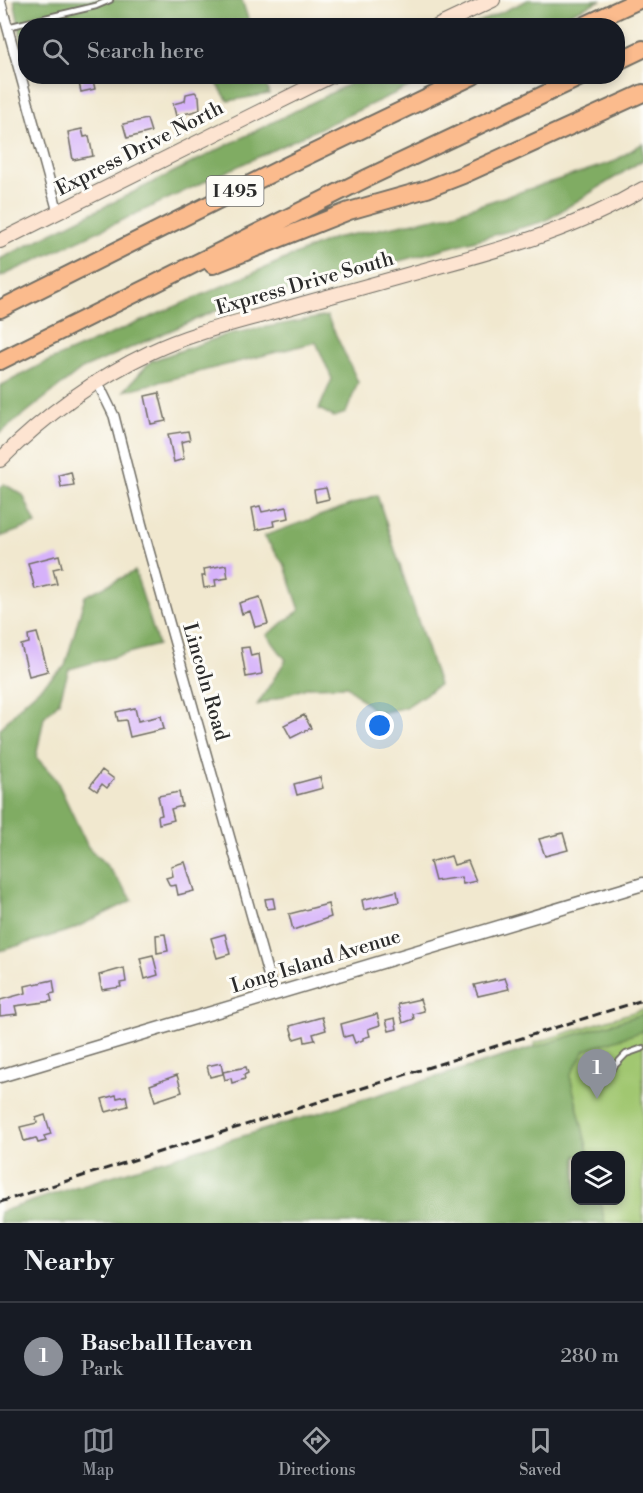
<!DOCTYPE html>
<html lang="en">
<head>
<meta charset="utf-8">
<style>
	body { margin:0; font-family:"Libre Bodoni",serif; background:#20242c; color:#f1f3f6 }
	.controls { position:absolute; right:18px; bottom:18px; display:grid; overflow:hidden; border-radius:12px; box-shadow:0 3px 9px #0003 }
	.controls button { width:54px; height:54px; display:grid; place-items:center; padding:0; border:0; border-bottom:2px solid #363941; background:#171b24; color:#f1f3f6; font:30px sans-serif }
	.you { position:absolute; left:380px; top:726px; width:21px; height:21px; margin:-15px; border:4px solid #fff; border-radius:50%; background:#1a73e8; box-shadow:0 0 0 9px #1a73e833 }
	.badge { display:grid; place-items:center; width:39px; height:39px; border-radius:50%; background:#8c9099; color:#fff; font-size:20px; font-weight:700 }
	.pin { position:absolute; translate:-50% -50px; filter:drop-shadow(0 2px 3px #0008) }
	.pin::after { content:''; position:absolute; top:32px; width:21px; height:18px; background:inherit; clip-path:polygon(0 0,100% 0,50% 100%) }
	.list { margin:0; padding:0; list-style:none }
	h2 { display:flex; justify-content:space-between; align-items:center; height:78px; margin:0; padding:0 24px; font-size:26px }
	h2 small { font-size:20px; font-weight:400; color:#9ea1a6 }
	.list li { display:grid; grid-template-columns:39px 1fr auto; gap:18px; align-items:center; box-sizing:border-box; height:108px; padding:0 24px; border-top:2px solid #363941 }
	.list b { display:block; font-size:22px; white-space:nowrap }
	.list p { margin:0; font-size:20px; white-space:nowrap; color:#9ea1a6 }
	.list em { font-size:20px; font-style:normal; color:#9ea1a6 }
	.icon { flex:none; width:33px; height:33px; fill:none; stroke:currentColor; stroke-width:2; stroke-linecap:round; stroke-linejoin:round }
	.map { position:relative; flex:none; width:643px; height:1223px; overflow:hidden }
	.search { position:absolute; background:#171b24; box-shadow:0 3px 9px #0003; left:18px; right:18px; top:18px; height:66px; display:flex; align-items:center; gap:15px; box-sizing:border-box; padding:0 21px; border-radius:24px; color:#9ea1a6; font-size:22px }
	.sheet { height:186px; background:#171b24 }
	nav { display:flex; justify-content:space-around; align-items:center; box-sizing:border-box; height:84px; border-top:2px solid #363941; background:#171b24; font-size:16px; color:#9ea1a6 }
	nav a { display:grid; justify-items:center; gap:3px }
	nav .on { color:#8c9099 }
	.map>svg:first-child { display:block }
</style>
</head>
<body>
<div class="map">
<svg width="643" height="1223" viewBox="0 0 643 1223">
	<rect width="100%" height="100%" fill="#fdfcf7"/>
	<filter id="ink" filterUnits="userSpaceOnUse"><feTurbulence type="fractalNoise" baseFrequency=".0167" numOctaves="2"/><feDisplacementMap in="SourceGraphic" scale="12" xChannelSelector="R" yChannelSelector="G"/><feConvolveMatrix kernelMatrix="1 2 1 2 8 2 1 2 1" color-interpolation-filters="sRGB"/></filter>
	<filter id="wash" filterUnits="userSpaceOnUse"><feTurbulence type="fractalNoise" baseFrequency=".008" numOctaves="4" result="noise"/><feDisplacementMap in="SourceGraphic" scale="24" xChannelSelector="R" yChannelSelector="G"/><feGaussianBlur stdDeviation="1.35" result="paint"/><feColorMatrix in="noise" values="0 0 0 0 0 0 0 0 0 0 0 0 0 0 0 0 0 1.4 0 .05"/><feComposite in="paint" operator="in"/></filter>
	<g filter="url(#wash)">
		<rect width="100%" height="100%" fill="#f1e8cf"/>
		<path fill="#a1c771" stroke="#66794e" stroke-width="1.5" d="M643,1009V1223H590L583,1201L620,1200V1156H576L575,1177L534,1043Z"/>
		<path fill="#80ac63" stroke="#566c47" stroke-width="1.5" d="M14,0H242L250,25L176,26L173,23L26,26L25,56Z
			M528,0H601L544,25H473Z
			M213,77H264L269,94L228,101Z
			M363,77H430L0,277V259Z
			M643,143V160L545,221L213,312L82,369L0,433V386L44,363L334,238L445,216L613,162Z
			M327,316L358,382L346,413L334,417L319,409L332,379L316,342L124,391L151,361L229,334Z
			M4,484L23,495L36,524L0,537V488Z
			M377,495L439,685L406,707L377,714L347,686L309,687L257,705L286,660L267,635L300,610L285,566L264,536Z
			M135,571L158,645L69,669L59,702L44,717L36,757L56,779L88,847L108,867L133,900L71,930L0,951V729L24,702L65,666L85,596Z
			M643,1014V1031L585,1050L570,1076L589,1155L576,1156V1200L600,1201L605,1223H0V1212L69,1189Z"/>
		<g id="blocks">
			<path fill="#d6b2fa" d="M82,76H92L95,89L81,92L79,83L83,82Z
				M195,92L199,96L200,110L176,116L173,104L185,101L186,94Z
				M147,119L151,132L127,138L123,124Z
				M82,129L84,137L89,136L93,156L73,160L68,132Z
				M159,393L166,421L151,424L145,396Z
				M188,431L190,440L181,442L184,459L174,462L168,434Z
				M71,472L74,485L61,487L59,475Z
				M326,488L329,499L316,502L314,490Z
				M260,506L262,512L287,507L289,518L273,521L274,526L256,530L252,508Z
				M59,555L62,567L53,569L57,584L35,589L28,563Z
				M226,565L228,578L215,580L216,586L204,588L202,576H205L204,569Z
				M260,597L268,624L255,627L250,611L242,614L239,603Z
				M37,633L48,671L29,676L21,645L29,643L28,635Z
				M249,647L251,656L259,654L262,674L246,677L241,648Z
				M135,708L138,721L161,716L164,729L130,737L126,720L118,721L116,712Z
				M304,715L311,728L291,738L284,725Z
				M102,770L114,779L107,788L102,784L97,791L90,786Z
				M320,777L323,788L297,795L294,784Z
				M179,792L182,806L171,809L174,820L159,824L158,816L162,815L158,796Z
				M563,833L568,850L545,856L539,839Z
				M451,856L454,865L468,861L476,881L463,884L461,877L435,881L430,862Z
				M185,862L194,891L178,895L176,885L170,886L166,878L173,876L171,866Z
				M397,891L399,902L364,910L362,900Z
				M273,898L275,908L267,909L265,899Z
				M328,904L331,917L293,930L289,914Z
				M165,934L168,951L157,953L156,935Z
				M225,934L230,954L217,958L211,938Z
				M153,955L158,975L145,979L140,958Z
				M124,968L126,982L120,983L121,987L102,990L99,975Z
				M505,978L509,989L478,996L474,985Z
				M53,980L55,993L50,994L52,1001L15,1006L17,1014L0,1016V1000L26,993L25,986Z
				M420,999L424,1011L413,1014L414,1019L403,1023L398,1004Z
				M377,1014L380,1025L368,1029L370,1036L363,1038V1040L355,1043L352,1035L344,1037L341,1024Z
				M322,1017L326,1030L313,1034L315,1040L305,1042L304,1036L294,1039L290,1026Z
				M395,1018L397,1029L389,1031L386,1020Z
				M221,1063L223,1074L210,1077L207,1066Z
				M246,1067L248,1073L244,1075L245,1079L232,1083L231,1078L225,1080L223,1072Z
				M177,1075L182,1092L155,1101L150,1085Z
				M116,1095L117,1098L126,1096L128,1106L106,1112L102,1099Z
				M45,1115L51,1134L44,1136L46,1141L38,1143L36,1138L24,1141L20,1127L37,1123L36,1118Z"/>
		</g>
	</g>
	<g filter="url(#ink)">
		<use href="#blocks" fill-opacity="0" stroke="#706d64" stroke-width="1.5"/>
		<g fill="none" stroke-linecap="round" stroke-linejoin="round">
			<defs>
				<path id="service" d="M7,27L96,6L110,0
					M602,1079L626,1054L643,1048"/>
				<path id="minor" d="M0,0L58,212
					M97,381L114,416L142,526L274,995"/>
				<path id="tertiary" d="M0,1076L643,884"/>
				<path id="secondary" d="M438,26L493,0
					M0,241L331,76
					M0,460C45,415 94,379 151,352C191,333 235,323 277,311C331,296 385,281 439,266C510,247 579,227 643,189"/>
				<path id="motorway" d="M583,26L639,0
					M618,61L643,49
					M213,265L349,211L427,189L463,175L643,93
					M0,309L286,166L473,76
					M0,361L367,178L583,76"/>
			</defs>
			<use href="#service" stroke="#706d64" stroke-width="8"/>
			<use href="#minor" stroke="#706d64" stroke-width="12"/>
			<use href="#tertiary" stroke="#706d64" stroke-width="15"/>
			<use href="#secondary" stroke="#706d64" stroke-width="16"/>
			<use href="#motorway" stroke="#706d64" stroke-width="20"/>
			<use href="#service" stroke="#fff" stroke-width="4.5"/>
			<use href="#minor" stroke="#fff" stroke-width="9"/>
			<use href="#tertiary" stroke="#fff" stroke-width="12"/>
			<use href="#secondary" stroke="#fde4d1" stroke-width="14"/>
			<use href="#motorway" stroke="#fbbb8d" stroke-width="16"/>
			<path stroke="#2b2b2b" stroke-width="3" stroke-dasharray="9 4.5" stroke-linecap="butt" d="M0,1202L643,1000"/>
		</g>
	</g>
	<g text-anchor="middle" dominant-baseline="central" stroke-width="6" stroke-linejoin="round" paint-order="stroke">
		<rect fill="#fdfcf7" stroke="#6a6a68" stroke-width="1.5" x="206.5" y="176" width="57" height="30" rx="4.5"/>
		<g font-size="18" font-weight="bold" fill="#2b2b2b">
			<text x="235" y="191">I 495</text>
		</g>
		<g font-size="20" fill="#2b2b2b" stroke="#fdfcf7">
			<text transform="translate(140 149) rotate(-27)">Express Drive North</text>
			<text transform="translate(305 284) rotate(-16)">Express Drive South</text>
			<text transform="translate(205 682) rotate(74)">Lincoln Road</text>
			<text transform="translate(316 962) rotate(-17)">Long Island Avenue</text>
		</g>
	</g>
</svg>
<div class="controls">
<button><svg class="icon" aria-label="layers" viewBox="0 0 24 24"><path d="M12 4l9 5-9 5-9-5zM3 14l9 5 9-5"/></svg></button>
</div>
<div class="you"></div>
<div class="pin badge" style="left:597px;top:1099px">1</div>
<div class="search"><svg class="icon" aria-label="search" viewBox="0 0 24 24"><circle cx="10" cy="10" r="6"/><path d="M15 15l6 6"/></svg>Search here</div>
</div>
<section class="sheet">
<h2>Nearby<small></small></h2>
<ul class="list">
<li><span class="badge">1</span><div><b>Baseball Heaven</b><p>Park</p></div><em>280 m</em></li>
</ul>
</section>
<nav>
<a class="on"><svg class="icon" aria-label="map" viewBox="0 0 24 24"><path d="M3 6l6-2 6 2 6-2v14l-6 2-6-2-6 2zM9 4v14M15 6v14"/></svg>Map</a>
<a><svg class="icon" aria-label="directions" viewBox="0 0 24 24"><path d="M12 3l9 9-9 9-9-9zM9 14v-3h6M13 9l2 2-2 2"/></svg>Directions</a>
<a><svg class="icon" aria-label="saved" viewBox="0 0 24 24"><path d="M7 4h10v16l-5-4-5 4z"/></svg>Saved</a>
</nav>
</body>
</html>
